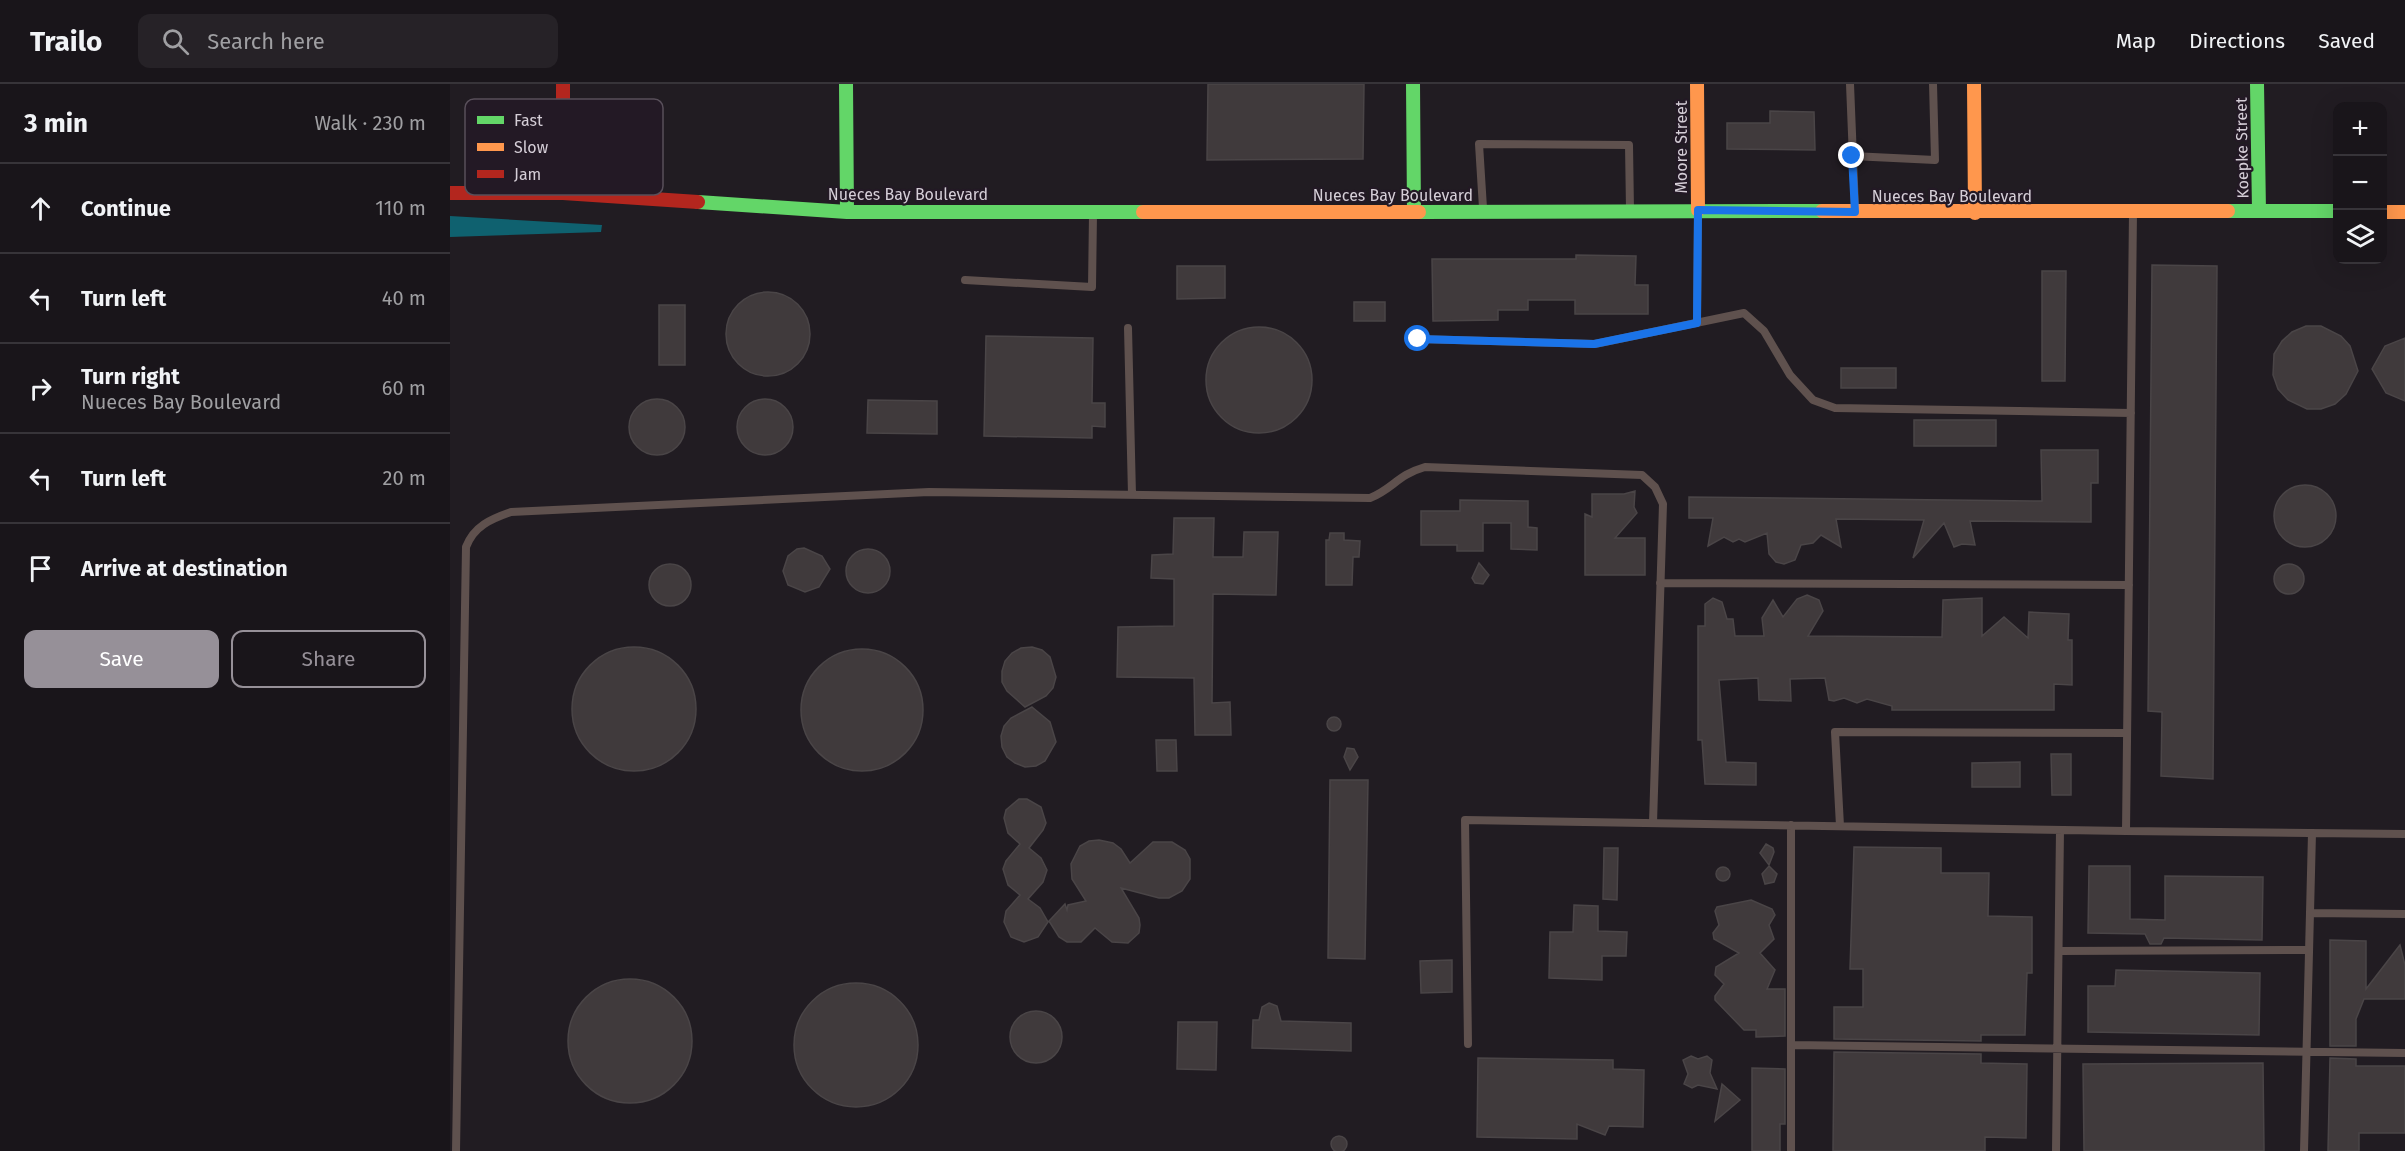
<!DOCTYPE html>
<html lang="en">
<head>
<meta charset="utf-8">
<style>
	body { margin:0; font-family:"Fira Sans",sans-serif; background:#262227; color:#f1f3f6 }
	.controls { position:absolute; right:18px; top:18px; display:grid; overflow:hidden; border-radius:12px; box-shadow:0 6px 24px #0002 }
	.controls button { width:54px; height:54px; display:grid; place-items:center; padding:0; border:0; border-bottom:2px solid #373439; background:#19151a; color:#f1f3f6; font:30px sans-serif }
	.stop { position:absolute; width:18px; height:18px; margin:-14px; border:4px solid #1a73e8; border-radius:50%; background:#fff }
	.stop.end { background:#1a73e8; border-color:#fff; box-shadow:0 2px 6px #0008 }
	.list { margin:0; padding:0; list-style:none }
	h2 { display:flex; justify-content:space-between; align-items:center; height:78px; margin:0; padding:0 24px; font-size:26px }
	h2 small { font-size:20px; font-weight:400; color:#9f9fa2 }
	.list li { display:grid; grid-template-columns:39px 1fr auto; gap:18px; align-items:center; box-sizing:border-box; height:90px; padding:0 24px; border-top:2px solid #373439 }
	.list b { display:block; font-size:22px; white-space:nowrap }
	.list p { margin:0; font-size:20px; white-space:nowrap; color:#9f9fa2 }
	.list em { font-size:20px; font-style:normal; color:#9f9fa2 }
	.actions { display:flex; gap:12px; padding:18px 24px }
	.actions a { flex:1; padding:14px 0; border:2px solid #969098; border-radius:12px; text-align:center; font-size:21px; color:#969098 }
	.actions .main { background:#969098; color:#fff }
	.icon { flex:none; width:33px; height:33px; fill:none; stroke:currentColor; stroke-width:2; stroke-linecap:round; stroke-linejoin:round }
	.map { position:relative; flex:none; width:1955px; height:1067px; overflow:hidden }
	header { display:flex; align-items:center; gap:36px; box-sizing:border-box; height:84px; padding:0 30px; background:#19151a; border-bottom:2px solid #373439 }
	header strong { font-size:28px }
	nav { display:flex; gap:33px; margin-inline-start:auto; font-size:21px }
	.search { width:420px; height:54px; background:#262227; display:flex; align-items:center; gap:15px; box-sizing:border-box; padding:0 21px; border-radius:12px; color:#9f9fa2; font-size:22px }
	main { display:flex }
	aside { flex:1; background:#19151a }
	.map>svg:first-child { display:block }
</style>
</head>
<body>
<header>
<strong>Trailo</strong>
<div class="search"><svg class="icon" aria-label="search" viewBox="0 0 24 24"><circle cx="10" cy="10" r="6"/><path d="M15 15l6 6"/></svg>Search here</div>
<nav><a>Map</a><a>Directions</a><a>Saved</a></nav>
</header>
<main>
<aside>
<h2>3 min<small>Walk · 230 m</small></h2>
<ul class="list">
<li><svg class="icon" aria-label="ahead" viewBox="0 0 24 24"><path d="M12 20V5M6 11l6-6 6 6"/></svg><div><b>Continue</b></div><em>110 m</em></li>
<li><svg class="icon" aria-label="left" viewBox="0 0 24 24"><path d="M17 20v-9H6M10 6l-5 5 5 5"/></svg><div><b>Turn left</b></div><em>40 m</em></li>
<li><svg class="icon" aria-label="right" viewBox="0 0 24 24"><path d="M7 20v-9h11M14 6l5 5-5 5"/></svg><div><b>Turn right</b><p>Nueces Bay Boulevard</p></div><em>60 m</em></li>
<li><svg class="icon" aria-label="left" viewBox="0 0 24 24"><path d="M17 20v-9H6M10 6l-5 5 5 5"/></svg><div><b>Turn left</b></div><em>20 m</em></li>
<li><svg class="icon" aria-label="arrive" viewBox="0 0 24 24"><path d="M6 21V4h12l-3 4 3 4H6"/></svg><div><b>Arrive at destination</b></div></li>
</ul>
<div class="actions"><a class="main">Save</a><a>Share</a></div>
</aside>
<div class="map">
<svg width="1955" height="1067" viewBox="0 0 1955 1067">
	<rect width="100%" height="100%" fill="#211c22"/>
	<path fill="#0f616f" d="M0,132L152,141L151,148L0,153Z"/>
	<path fill="#403a3c" stroke="#4a4547" stroke-width="1.5" d="M758,0H914L913,75L757,76Z
		M1320,27L1364,28L1365,66L1277,65V39H1320Z
		M1126,171L1186,172L1185,201H1198V230H1125V216H1078V226H1048V236L983,237L982,175H1126Z
		M1702,181L1767,182L1763,695L1711,692L1712,628L1698,627Z
		M727,182H775V214L727,215Z
		M1592,187H1616L1615,297H1592Z
		M276 250a42 42 0 1 1 84 0a42 42 0 1 1-84 0Z
		M904,218H935V237H904Z
		M209,221H235V281H209Z
		M1856,242H1871L1891,252L1900,262L1908,287L1896,310L1885,320L1871,325H1857L1838,316L1828,305L1823,291L1824,270L1832,257L1842,248Z
		M756 296a53 53 0 1 1 106 0a53 53 0 1 1-106 0Z
		M536,252L643,254L642,319H655V343L642,342V354L534,352Z
		M1955,254V317L1936,309L1922,285L1935,262Z
		M1391,284H1446V304H1391Z
		M179 343a28 28 0 1 1 56 0a28 28 0 1 1-56 0Z
		M287 343a28 28 0 1 1 56 0a28 28 0 1 1-56 0Z
		M418,316L487,317V350L417,349Z
		M1464,336H1546V362H1464Z
		M1591,366H1648V399H1641V438L1520,437L1525,461L1512,460L1504,463L1494,439L1463,474L1474,436L1386,435L1391,463L1371,451L1363,459L1351,461L1345,476L1334,480L1326,478L1319,470L1317,449L1295,458L1289,455L1283,458L1274,453L1258,462L1263,434H1239V413L1592,417Z
		M1824 432a31 31 0 1 1 62 0a31 31 0 1 1-62 0Z
		M1185,407L1184,423L1187,429L1165,454H1195V491H1135V430L1142,433V410H1174Z
		M1010,416L1078,417V443L1087,444V466L1061,465V439H1033V467H1007V461H971V427H1010Z
		M724,434H764L763,473H793L794,448H828L826,511L763,510L762,619L780,618L781,651H745L744,594L667,593L668,543L724,542V495L701,494L702,471L723,470Z
		M880,449H894V456L910,457L909,473H903L902,501H876V456H879Z
		M354,464L372,472L380,485L369,503L355,508L338,501L333,487L338,472L347,465Z
		M396 487a22 22 0 1 1 44 0a22 22 0 1 1-44 0Z
		M1029,479L1039,491L1033,500L1025,499L1022,494Z
		M199 501a21 21 0 1 1 42 0a21 21 0 1 1-42 0Z
		M1824 495a15 15 0 1 1 30 0a15 15 0 1 1-30 0Z
		M1357,511L1369,516L1373,527L1358,552L1492,553L1493,516L1532,514V552L1554,533L1578,554L1579,528L1619,530L1618,556H1622V601L1604,600V626H1442V622L1417,615L1407,619L1394,614L1384,617L1379,616L1375,594L1340,595L1341,617L1309,616L1308,594L1269,596L1276,678L1306,679V701L1255,700L1252,656H1248V542H1255V520L1263,514L1272,518L1277,535H1283L1285,552H1314L1312,534L1323,516L1333,533L1347,515Z
		M122 625a62 62 0 1 1 124 0a62 62 0 1 1-124 0Z
		M582,563L592,566L600,573L606,593L603,604L596,612L575,623L557,607L552,598V587L555,577L562,569L571,564Z
		M351 626a61 61 0 1 1 122 0a61 61 0 1 1-122 0Z
		M582,623L600,638L606,658L595,677L586,682L575,683L565,679L557,673L552,663L551,652L554,642L561,634Z
		M877 640a7 7 0 1 1 14 0a7 7 0 1 1-14 0Z
		M706,656H726L727,687H707Z
		M897,664L904,665L908,673L900,686L894,673Z
		M1601,670H1621V711H1602Z
		M1570,678V703H1522V679Z
		M880,696H918L915,875L878,874Z
		M569,715H577L591,723L596,739L593,746L579,764L591,774L597,786L593,798L578,815L590,824L598,838L588,853L574,858L561,853L554,838L556,827L570,811L558,801L553,785L556,777L570,760L558,749L554,734L556,726Z
		M649,756L663,759L671,765L680,779L703,758H722L735,766L740,775V795L732,807L719,814H709L671,804L689,834L690,841L689,849L678,859L662,858L645,844L631,858H617L609,853L599,837L615,820L617,826L618,821L636,817L622,795L621,780L630,762L639,757Z
		M1316,760L1323,764L1324,768L1319,781L1310,769Z
		M1404,763L1491,764V789H1539L1538,832L1582,833V889H1577L1575,951H1531V957L1384,955V923H1413V885H1400Z
		M1154,764H1168L1167,816L1153,815Z
		M1319,782L1327,790L1324,798L1315,800L1312,790Z
		M1639,782H1680V835L1715,836V792L1813,793L1812,856L1714,854L1711,860H1700L1695,850L1638,849Z
		M1266 790a7 7 0 1 1 14 0a7 7 0 1 1-14 0Z
		M1301,816L1322,825L1325,831L1319,841L1324,855L1310,869L1325,886L1317,905H1335V952L1306,953V946H1294L1265,916V912L1274,900L1265,891L1266,883L1289,869L1264,855L1263,849L1269,841L1265,827L1267,823Z
		M1124,821L1148,822V847L1177,848L1176,872H1152V896L1099,894L1100,848H1123Z
		M1880,856L1916,857V905L1950,861L1955,881V915H1914L1906,935V962H1880Z
		M1002,876V908L971,909L970,877Z
		M1666,886L1810,889L1809,951L1638,948V902H1665Z
		M118 957a62 62 0 1 1 124 0a62 62 0 1 1-124 0Z
		M344 961a62 62 0 1 1 124 0a62 62 0 1 1-124 0Z
		M819,919L827,922L831,937L901,939V967L802,964L803,936H809L812,923Z
		M560 953a26 26 0 1 1 52 0a26 26 0 1 1-52 0Z
		M728,938H767L766,986L727,985Z
		M1384,968L1531,970V979L1577,980L1576,1054L1535,1053V1067H1383Z
		M1241,972L1248,975L1257,972L1262,976L1260,989L1267,1005L1248,1001L1242,1004L1234,1000L1238,990L1233,976Z
		M1028,974L1163,976V985L1194,986L1193,1043L1159,1042L1155,1051L1127,1040V1055L1027,1053Z
		M1880,974L1906,975V982H1955V1049H1909V1067H1878Z
		M1813,979L1814,1067H1634L1633,980Z
		M1302,984L1335,985V1040H1330V1067H1302Z
		M1272,1000L1290,1016L1265,1037Z
		M881 1060a8 8 0 1 1 16 0a8 8 0 1 1-16 0Z"/>
	<g fill="none" stroke-linecap="round" stroke-linejoin="round">
		<path stroke="#5f514e" stroke-width="8" d="M1400,0L1405,124
			M1402,72L1485,76L1483,0
			M1033,124L1029,60L1179,61L1180,126
			M515,196L642,203L643,130
			M1247,239L1248,129
			M678,244L682,411
			M968,255L1145,260L1294,229L1314,247L1340,291L1363,316L1385,324L1681,329
			M1210,499L1679,501
			M1341,741V1067
			M1390,742L1385,648L1677,649
			M1676,747L1955,750
			M1860,829L1955,830
			M1609,867L1859,866
			M1018,960L1015,736L1676,747L1683,128
			M1341,961L1955,969
			M6,1067L16,463C24,442 41,435 61,428L479,408L920,414C943,405 947,391 975,383L1192,391L1205,403L1213,420L1203,739
			M1606,1067L1610,746
			M1854,1067L1862,749"/>
		<path stroke="#63d668" stroke-width="14" d="M396,0L397,128
			M963,0L964,128
			M1807,0L1809,127
			M248,118L397,128H693
			M1778,127H1888
			M969,128L1372,127"/>
		<path stroke="#ff974d" stroke-width="14" d="M1247,0L1248,126
			M1524,0L1525,129
			M1372,127H1778
			M693,128H969
			M1932,128H1955"/>
		<path stroke="#b3261e" stroke-width="14" d="M113,0V109
			M0,109H113L248,118"/>
	</g>
	<g fill="none" stroke-linecap="round" stroke-linejoin="round">
		<path stroke="#1a73e8" stroke-width="8" d="M968,255L1144,260L1247,239L1248,126L1405,128L1402,72"/>
	</g>
	<g text-anchor="middle" dominant-baseline="central" stroke-width="4.5" stroke-linejoin="round" paint-order="stroke">
		<g font-size="16" fill="#d5ced7" stroke="#231925">
			<text transform="translate(1231 63) rotate(-90)">Moore Street</text>
			<text transform="translate(1792 64) rotate(-91)">Koepke Street</text>
			<text x="458" y="110">Nueces Bay Boulevard</text>
			<text x="943" y="111">Nueces Bay Boulevard</text>
			<text x="1502" y="112">Nueces Bay Boulevard</text>
		</g>
	</g>
	<rect x="15" y="15" width="198" height="96" rx="9" fill="#231925" stroke="#584f5a" stroke-width="1.5"/>
	<rect x="27" y="32" width="27" height="8" fill="#63d668"/>
	<rect x="27" y="59" width="27" height="8" fill="#ff974d"/>
	<rect x="27" y="86" width="27" height="8" fill="#b3261e"/>
	<g font-size="16" fill="#d5ced7">
		<text x="64" y="42">Fast</text>
		<text x="64" y="69">Slow</text>
		<text x="64" y="96">Jam</text>
	</g>
</svg>
<div class="controls">
<button>+</button>
<button>−</button>
<button><svg class="icon" aria-label="layers" viewBox="0 0 24 24"><path d="M12 4l9 5-9 5-9-5zM3 14l9 5 9-5"/></svg></button>
</div>
<div class="stop" style="left:968px;top:255px"></div>
<div class="stop end" style="left:1402px;top:72px"></div>
</div>
</main>
</body>
</html>
